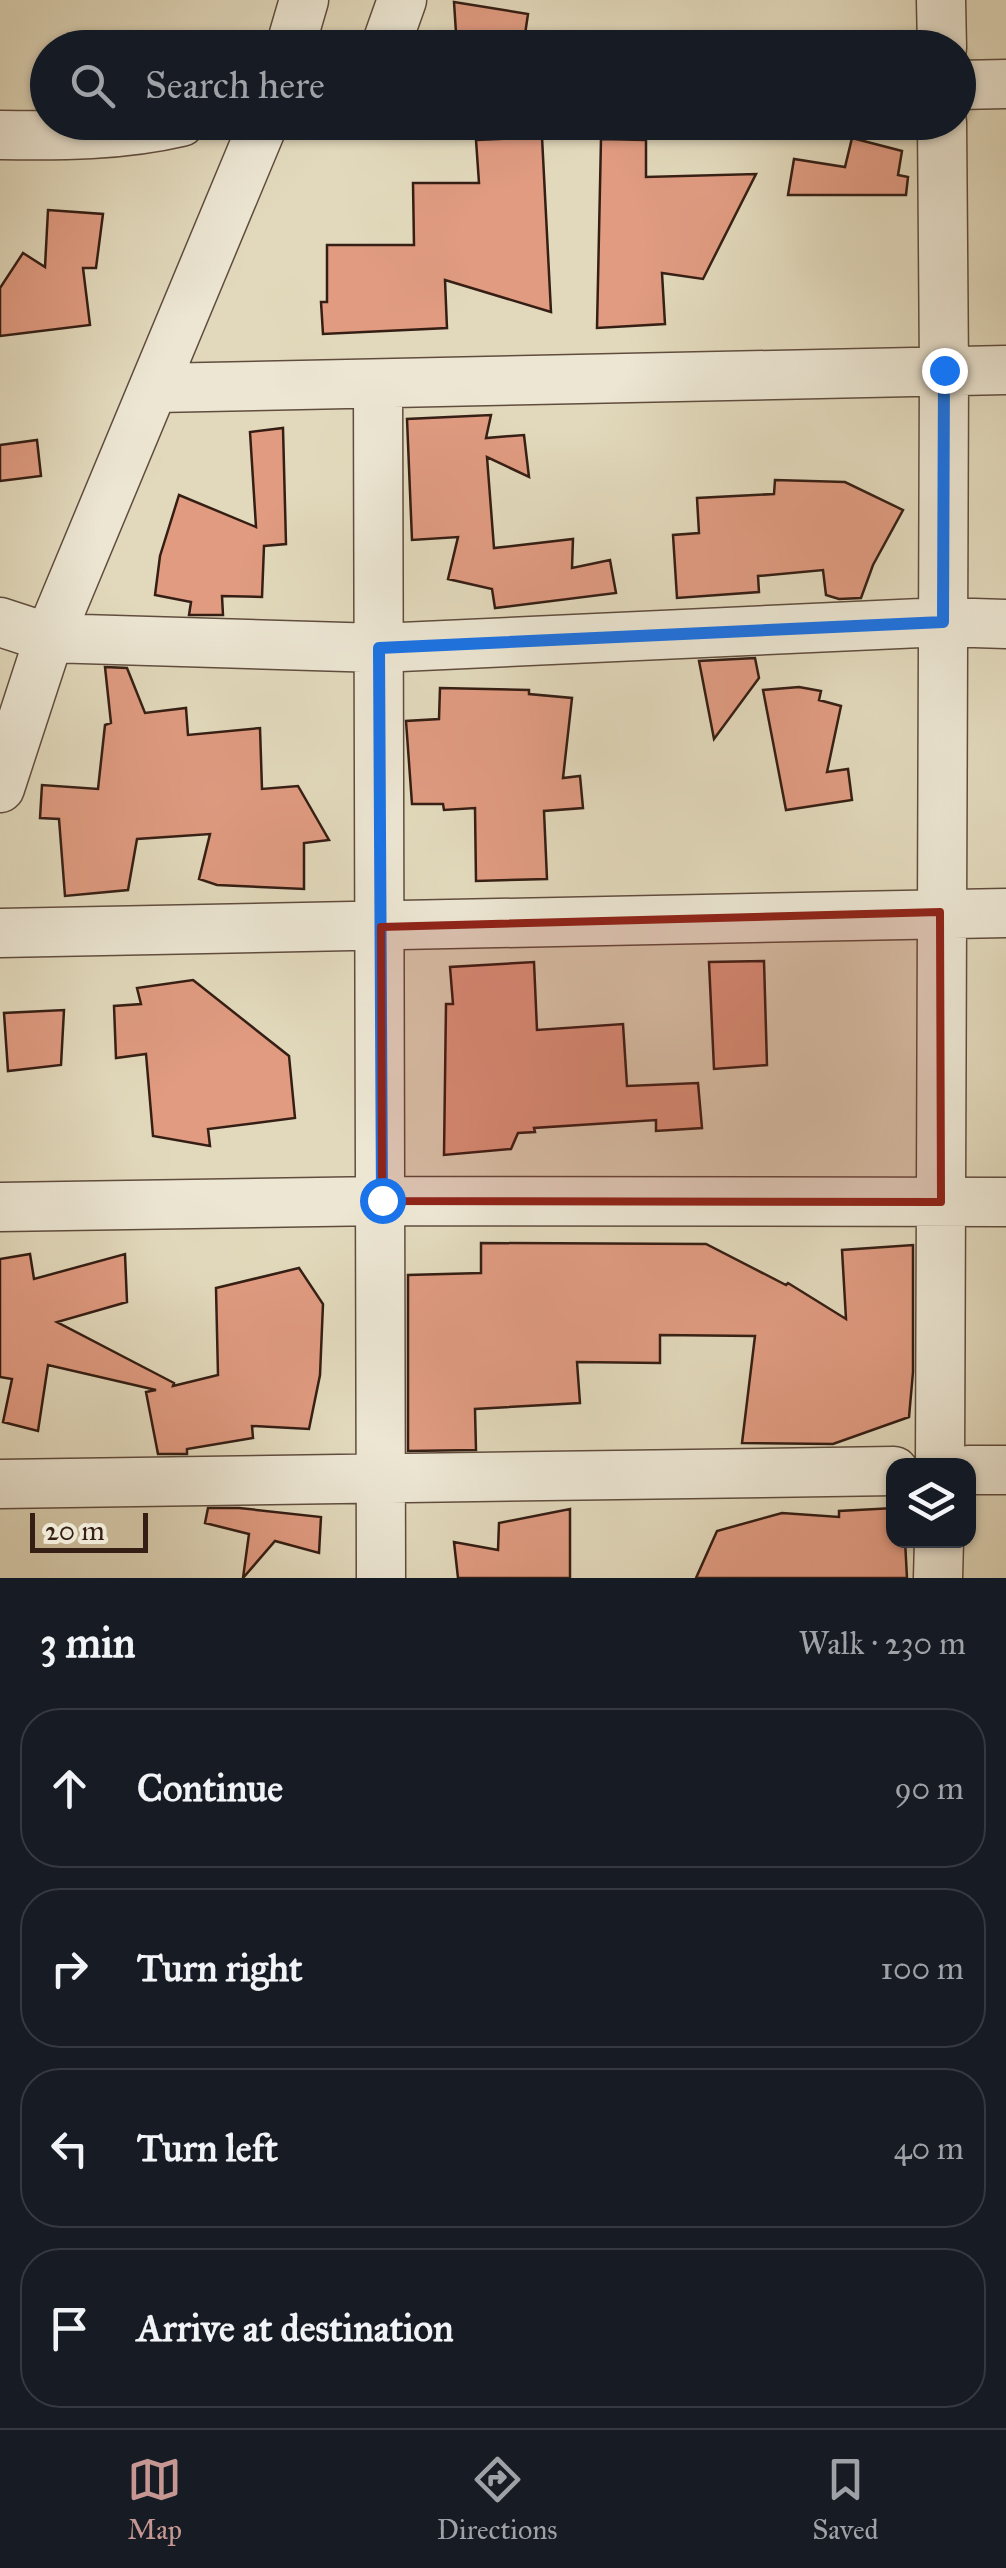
<!DOCTYPE html>
<html lang="en">
<head>
<meta charset="utf-8">
<style>
	body { margin:0; font-family:"IM FELL Great Primer",serif; background:#242831; color:#f1f3f6 }
	.controls { position:absolute; right:30px; bottom:30px; display:grid; overflow:hidden; border-radius:20px; box-shadow:0 2px 8px #0004 }
	.controls button { width:90px; height:90px; display:grid; place-items:center; padding:0; border:0; border-bottom:2px solid #363941; background:#171b24; color:#f1f3f6; font:50px sans-serif }
	.scale { position:absolute; left:30px; bottom:25px; width:118px; box-sizing:border-box; padding-left:10px; border:5px solid #351e14; border-top:0; font-size:28px; line-height:35px; white-space:nowrap; color:#351e14; -webkit-text-stroke:8px #ece6d3; paint-order:stroke }
	.stop { position:absolute; width:30px; height:30px; margin:-22px; border:8px solid #1a73e8; border-radius:50%; background:#fff }
	.stop.end { background:#1a73e8; border-color:#fff; box-shadow:0 2px 10px #0008 }
	.list { margin:0; padding:0; list-style:none }
	h2 { display:flex; justify-content:space-between; align-items:center; height:130px; margin:0; padding:0 40px; font-size:42px }
	h2 small { font-size:32px; font-weight:400; color:#9ea1a6 }
	.list li { display:grid; grid-template-columns:65px 1fr auto; gap:30px; align-items:center; box-sizing:border-box; height:160px; margin:0 20px 20px; padding:0 20px; border:2px solid #363941; border-radius:40px }
	.list b { display:block; font-size:38px; white-space:nowrap }
	.list em { font-size:32px; font-style:normal; color:#9ea1a6 }
	.icon { flex:none; width:55px; height:55px; fill:none; stroke:currentColor; stroke-width:2; stroke-linecap:round; stroke-linejoin:round }
	.map { position:relative; flex:none; width:1006px; height:1578px; overflow:hidden }
	.search { position:absolute; background:#171b24; box-shadow:0 2px 8px #0004; left:30px; right:30px; top:30px; height:110px; display:flex; align-items:center; gap:25px; box-sizing:border-box; padding:0 35px; border-radius:55px; color:#9ea1a6; font-size:38px }
	.sheet { height:850px; background:#171b24 }
	nav { display:flex; justify-content:space-around; align-items:center; box-sizing:border-box; height:140px; border-top:2px solid #363941; background:#171b24; font-size:28px; color:#9ea1a6 }
	nav a { display:grid; justify-items:center; gap:5px }
	nav .on { color:#c59692 }
	.map>svg:first-child { display:block }
</style>
</head>
<body>
<div class="map">
<svg width="1006" height="1578" viewBox="0 0 1006 1578">
	<rect width="100%" height="100%" fill="#e2d9bc"/>
	<filter id="stains"><feTurbulence type="fractalNoise" baseFrequency=".002" numOctaves="4"/><feColorMatrix values="0 0 0 0 .2 0 0 0 0 .09 0 0 0 0 .02 0 0 0 .5 -.17"/></filter>
	<radialGradient id="worn" r=".72"><stop offset=".6" stop-color="#630" stop-opacity="0"/><stop offset="1" stop-color="#630" stop-opacity=".3"/></radialGradient>
	<path fill="#e09b81" stroke="#351e14" stroke-width="2.5" d="M454,2L528,14L523,48H457Z
		M542,137L551,312L445,280L447,328L323,334L321,302H327V245H414L413,183H479L476,140Z
		M852,138L902,151L898,175L908,177L906,195H788L794,159L845,167Z
		M601,139L646,140V177L756,174L703,279L662,273L665,324L597,328Z
		M48,210L103,214L96,268H83L90,325L0,336V288L23,253L45,267Z
		M491,415L486,438L524,435L529,477L487,457L494,548L573,539L572,568L610,560L616,593L495,608L492,589L448,579L458,537L412,540L407,419Z
		M283,428L286,544L264,546L262,597L222,596L223,615H189L191,602L155,595L160,556L179,495L256,527L250,432Z
		M37,440L41,476L0,481V445Z
		M775,480L845,482L903,510L873,565L861,598L839,599L826,595L823,570L758,576L759,592L677,598L673,535L699,533L697,498L774,494Z
		M755,658L759,678L714,739L699,661Z
		M105,667L127,668L145,713L186,708L188,735L260,728L262,789L298,786L329,840L304,843V889L217,885L199,879L210,834L137,839L128,890L65,896L59,819L40,818L42,785L98,789L105,725L111,723Z
		M799,687L821,691L819,700L841,706L827,772L848,769L852,800L786,810L763,690Z
		M440,688L529,690V694L572,698L563,778L580,776L583,808L544,811L547,879L476,881L475,808L444,810L443,804H412L406,721L439,719Z
		M764,961L767,1065L714,1069L709,962Z
		M534,962L537,1030L623,1024L627,1086L698,1083L702,1128L656,1131V1120L534,1128L535,1132L518,1133L511,1149L444,1155L446,1004H453L450,967Z
		M193,980L289,1056L295,1118L208,1129L210,1146L153,1136L146,1054L116,1058L114,1006L141,1004L137,988Z
		M64,1010L61,1065L8,1071L4,1013Z
		M481,1243L706,1244L786,1285L788,1283L846,1319L842,1250L913,1245V1372L909,1417L833,1444L742,1443L755,1336L660,1335V1363L577,1362L580,1403L475,1409L476,1450L408,1451V1275L481,1273Z
		M30,1254L34,1279L125,1254L127,1302L57,1322L174,1383L173,1386L218,1375L216,1288L299,1268L323,1304L320,1375L309,1429L252,1426L253,1438L187,1449V1454H158L146,1392L156,1390L48,1365L38,1431L3,1422L12,1379L0,1377V1259Z
		M208,1508H239L321,1517L319,1553L275,1541L243,1578L249,1534L205,1523Z
		M894,1508V1540H905L907,1578H696L717,1531L782,1513L839,1517V1511Z
		M570,1509V1578H458L454,1542L498,1550L499,1523Z"/>
	<g fill="none" stroke-linecap="round" stroke-linejoin="round">
		<defs>
			<path id="minor" d="M941,0L942,48
				M290,48L304,0
				M385,48L402,0
				M958,85L1006,84
				M0,135C61,136 122,136 181,122
				M378,384L381,1578
				M156,388L1006,370
				M0,622L49,638L379,648L943,622L1006,624
				M0,788L49,638L264,122
				M0,933L1006,913
				M0,1207L382,1201L1006,1202
				M940,1466L944,370L942,122
				M968,1470H1006
				M0,1484L894,1471
				M938,1578L939,1540"/>
		</defs>
		<use href="#minor" stroke="#604d3e" stroke-width="51"/>
		<use href="#minor" stroke="#ece6d3" stroke-width="48"/>
	</g>
	<g fill="none" stroke-linecap="round" stroke-linejoin="round">
		<path stroke="#1a73e8" stroke-width="12" d="M382,1200L379,648L943,622L944,370"/>
	</g>
	<path fill="#8f2418" fill-opacity="0.2" stroke="#8f2418" stroke-width="8" stroke-linejoin="round" d="M940,912L941,1202L382,1201L381,927Z"/>
	<rect width="100%" height="100%" filter="url(#stains)"/>
	<rect width="100%" height="100%" fill="url(#worn)"/>
</svg>
<div class="controls">
<button><svg class="icon" aria-label="layers" viewBox="0 0 24 24"><path d="M12 4l9 5-9 5-9-5zM3 14l9 5 9-5"/></svg></button>
</div>
<div class="scale">20 m</div>
<div class="stop" style="left:382px;top:1200px"></div>
<div class="stop end" style="left:944px;top:370px"></div>
<div class="search"><svg class="icon" aria-label="search" viewBox="0 0 24 24"><circle cx="10" cy="10" r="6"/><path d="M15 15l6 6"/></svg>Search here</div>
</div>
<section class="sheet">
<h2>3 min<small>Walk · 230 m</small></h2>
<ul class="list">
<li><svg class="icon" aria-label="ahead" viewBox="0 0 24 24"><path d="M12 20V5M6 11l6-6 6 6"/></svg><div><b>Continue</b></div><em>90 m</em></li>
<li><svg class="icon" aria-label="right" viewBox="0 0 24 24"><path d="M7 20v-9h11M14 6l5 5-5 5"/></svg><div><b>Turn right</b></div><em>100 m</em></li>
<li><svg class="icon" aria-label="left" viewBox="0 0 24 24"><path d="M17 20v-9H6M10 6l-5 5 5 5"/></svg><div><b>Turn left</b></div><em>40 m</em></li>
<li><svg class="icon" aria-label="arrive" viewBox="0 0 24 24"><path d="M6 21V4h12l-3 4 3 4H6"/></svg><div><b>Arrive at destination</b></div></li>
</ul>
</section>
<nav>
<a class="on"><svg class="icon" aria-label="map" viewBox="0 0 24 24"><path d="M3 6l6-2 6 2 6-2v14l-6 2-6-2-6 2zM9 4v14M15 6v14"/></svg>Map</a>
<a><svg class="icon" aria-label="directions" viewBox="0 0 24 24"><path d="M12 3l9 9-9 9-9-9zM9 14v-3h6M13 9l2 2-2 2"/></svg>Directions</a>
<a><svg class="icon" aria-label="saved" viewBox="0 0 24 24"><path d="M7 4h10v16l-5-4-5 4z"/></svg>Saved</a>
</nav>
</body>
</html>
